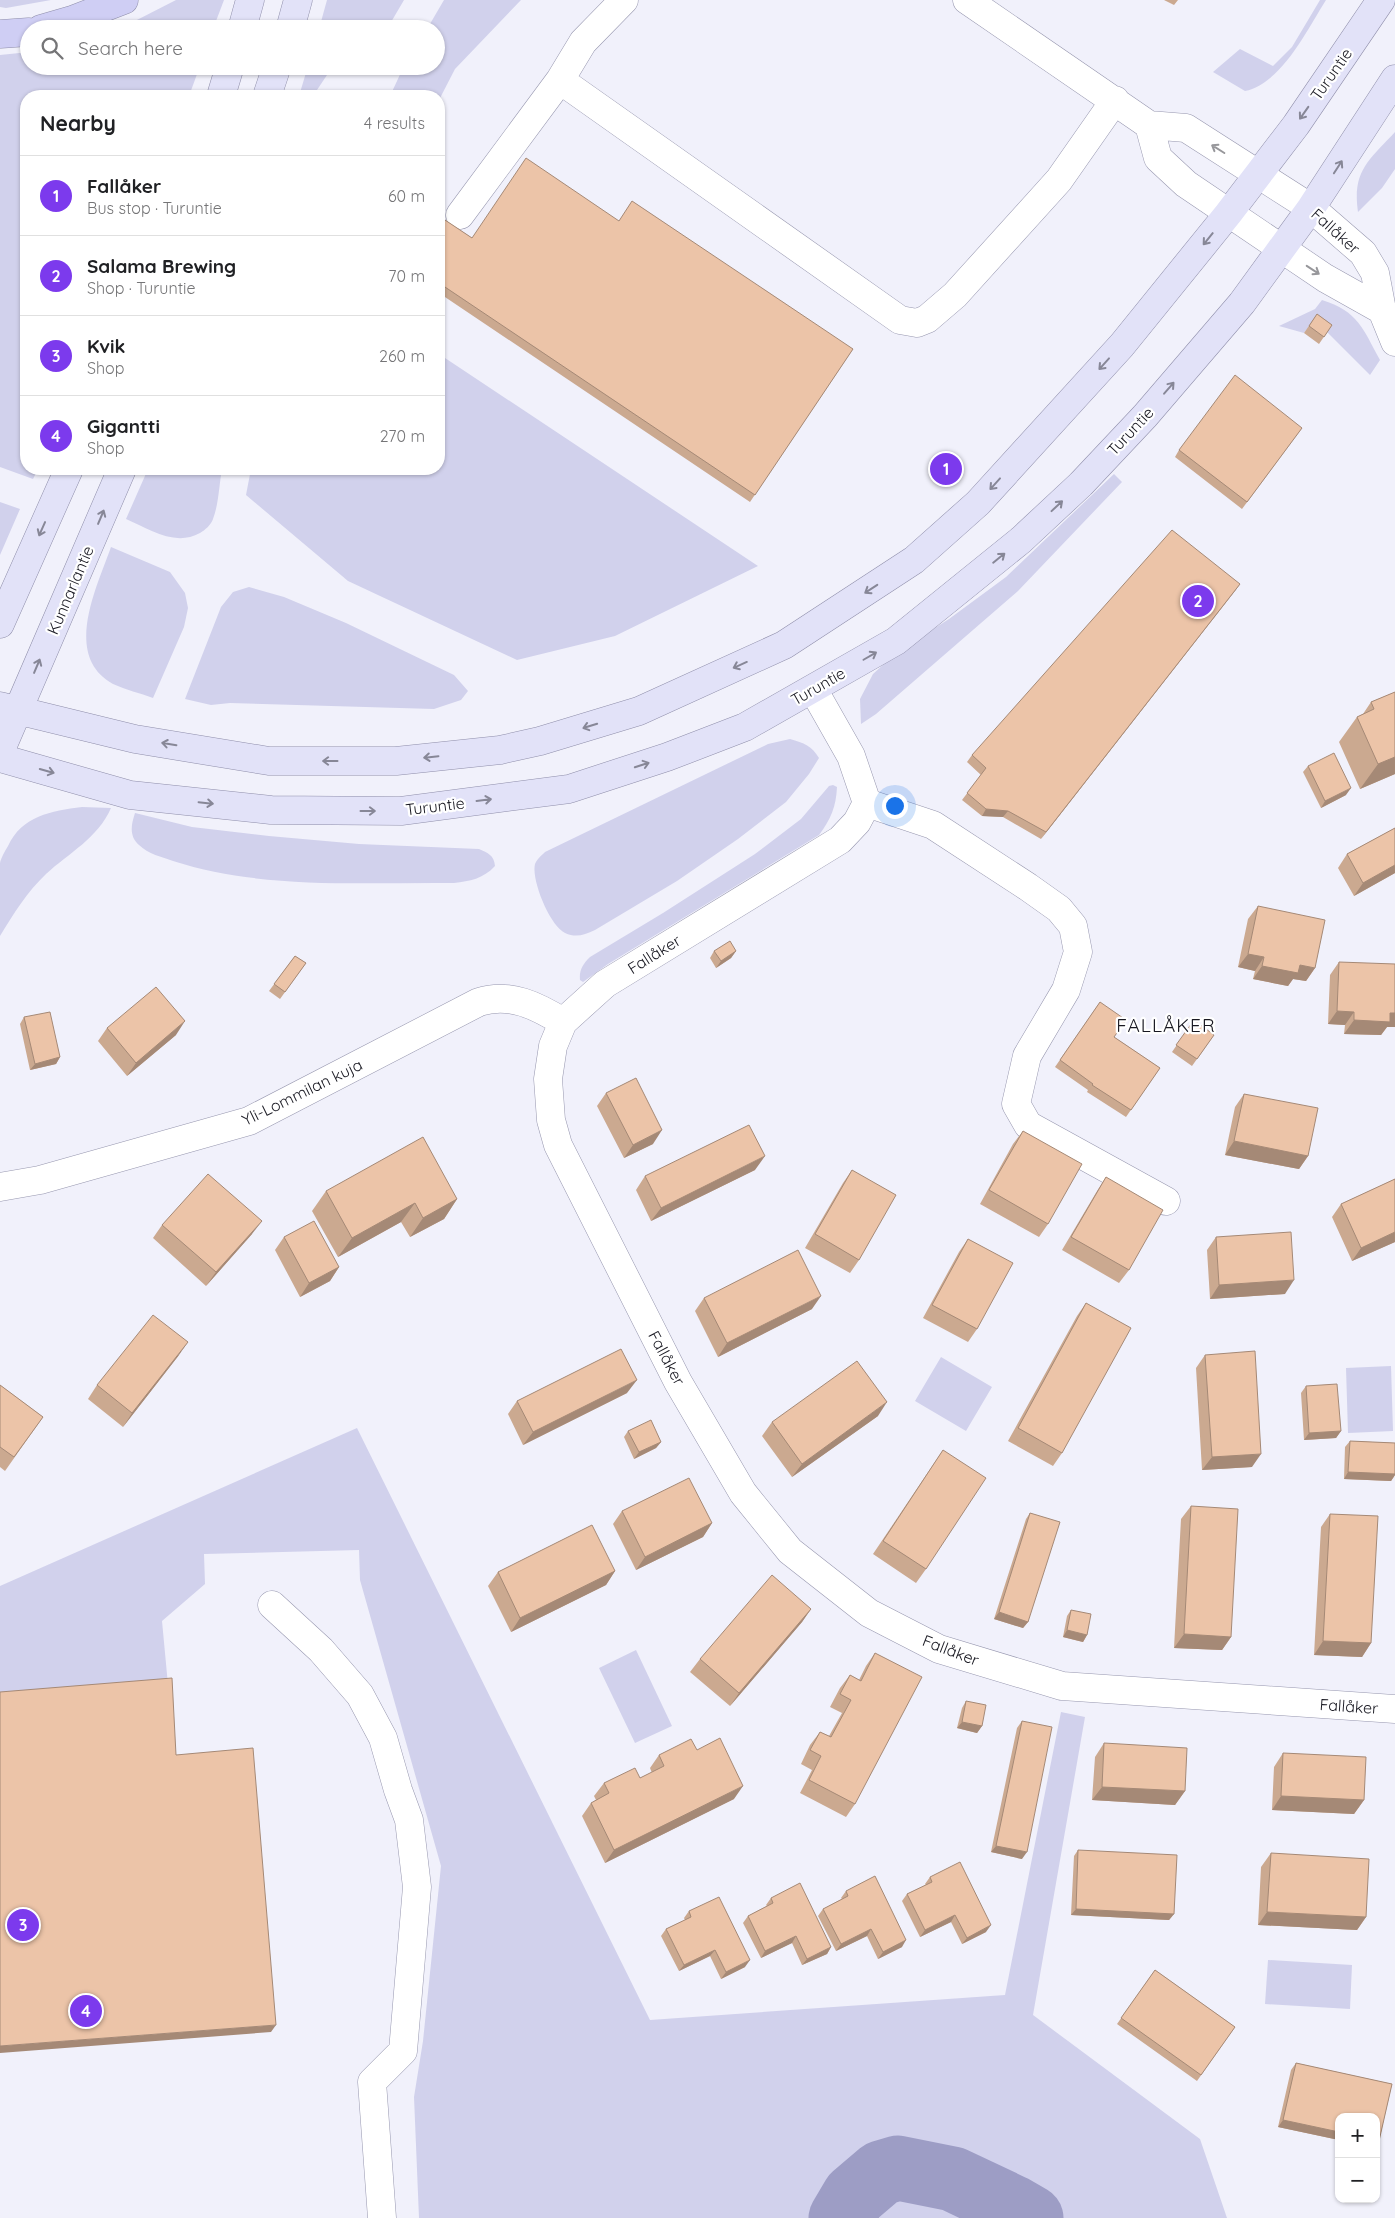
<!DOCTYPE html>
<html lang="en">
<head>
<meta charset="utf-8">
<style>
	body { margin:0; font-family:Quicksand,sans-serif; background:#f6f6f6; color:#202124 }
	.controls { position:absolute; right:15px; bottom:15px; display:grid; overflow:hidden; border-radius:10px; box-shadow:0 1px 4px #0004 }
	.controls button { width:45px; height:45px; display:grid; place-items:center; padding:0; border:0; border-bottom:1px solid #e0e0e0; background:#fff; color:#202124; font:25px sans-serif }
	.you { position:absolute; left:894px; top:805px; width:18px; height:18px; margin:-12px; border:4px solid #fff; border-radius:50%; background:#1a73e8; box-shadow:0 0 0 8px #1a73e833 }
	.badge { display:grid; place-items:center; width:32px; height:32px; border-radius:50%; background:#7c3aed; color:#fff; font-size:16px; font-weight:700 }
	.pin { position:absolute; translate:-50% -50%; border:2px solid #fff; box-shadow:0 1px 5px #0006 }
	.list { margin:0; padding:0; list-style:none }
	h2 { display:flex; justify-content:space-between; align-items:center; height:65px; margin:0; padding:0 20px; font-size:21px }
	h2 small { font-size:16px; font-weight:400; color:#757577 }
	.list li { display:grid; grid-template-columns:32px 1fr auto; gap:15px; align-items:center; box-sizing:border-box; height:80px; padding:0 20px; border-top:1px solid #e0e0e0 }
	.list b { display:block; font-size:19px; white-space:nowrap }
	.list p { margin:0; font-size:16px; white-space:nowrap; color:#757577 }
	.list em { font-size:16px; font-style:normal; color:#757577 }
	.icon { flex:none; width:28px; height:28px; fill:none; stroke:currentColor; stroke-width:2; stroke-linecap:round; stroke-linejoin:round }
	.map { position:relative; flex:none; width:1395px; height:2218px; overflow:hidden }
	.search { position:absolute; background:#fff; box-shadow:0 1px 4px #0004; left:20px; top:20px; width:425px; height:55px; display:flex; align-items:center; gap:12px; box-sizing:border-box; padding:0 18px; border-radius:28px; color:#757577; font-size:19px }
	.panel { position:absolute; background:#fff; box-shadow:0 1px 4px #0004; left:20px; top:90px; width:425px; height:385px; border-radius:20px }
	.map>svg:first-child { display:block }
</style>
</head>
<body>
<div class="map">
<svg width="1395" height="2218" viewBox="0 0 1395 2218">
	<rect width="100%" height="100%" fill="#f1f1fb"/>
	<path fill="#d1d1ec" d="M0,0H51L6,8L0,7Z
		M176,0H224L213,29H112L133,22Z
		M327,0H404L387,29H319Z
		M444,0H521L455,69L439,100V96H390L404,66H436V29H427Z
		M1320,0H1326C1307,30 1282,83 1245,91L1213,72L1240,49L1273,66L1292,47Z
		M29,52V66H200L189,96H26V469H38L33,479L0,467V55Z
		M308,66H342L329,72L313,96H299Z
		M1395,132V169L1382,188L1358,212C1352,171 1369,160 1395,132Z
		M1322,300C1358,311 1363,329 1380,360L1370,375L1327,332L1313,321L1304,333L1279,326L1315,309Z
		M439,354L758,566L615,636L517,660L348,581L246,495L251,469H439Z
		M148,469H222C219,485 219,503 213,519C211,525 205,530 200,533C175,547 149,529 126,519Z
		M1114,474L1122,482L1018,591L876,714L861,724L860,699L873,674L896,653L949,619L1006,577Z
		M0,502L20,509L0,555Z
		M111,547L170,572L185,593L188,608L184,627L153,698C140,693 126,690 113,684C62,656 97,587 111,547Z
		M249,587L284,597L346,623L454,675L468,691L461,700L434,709L230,703L211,705L185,699L221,607L233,592Z
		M790,739C804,743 812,746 819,758L809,774L786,802L738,839L677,881L595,930C584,935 576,938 565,933C550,926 531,880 535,864C537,859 542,855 545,852L768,744Z
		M833,785L837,787C836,807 831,819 819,835L608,964L583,982L580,980C579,970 583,964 590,957L663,913L755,854L801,819L829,786Z
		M82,807L111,808C98,838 69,853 46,874C27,892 14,913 0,936C0,914 0,884 0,863C1,858 5,851 8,846C22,816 51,811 82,807Z
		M135,813L192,827L269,836L359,844L479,849C488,853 494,855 495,866C483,879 470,881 454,883C361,882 263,890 173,861C162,857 148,854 139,845C129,836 131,825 135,813Z
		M941,1357L992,1387L966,1431L915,1401Z
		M1391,1366L1393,1431L1348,1433L1346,1368Z
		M357,1428L650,2020L1005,1995L1061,1712L1085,1717L1033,2015L1200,2139L1227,2218H419L414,2097L423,2041L441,1866L360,1580L359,1550L204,1554L205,1584L162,1621L168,1685L0,1699V1586Z
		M636,1650L672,1726L635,1743L599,1668Z
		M1268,1960L1352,1965L1350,2009L1265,2004Z"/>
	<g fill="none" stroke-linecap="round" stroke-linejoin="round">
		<path stroke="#9d9dc5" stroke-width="65" d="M841,2218L854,2196L881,2173L898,2168L953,2179L1012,2207L1031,2218"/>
		<defs>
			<path id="minor" d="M624,0L583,42L560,80L900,320L917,323L927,319L955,295L1059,180L1115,100
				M967,0L1149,125L1186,128L1311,208L1363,253L1375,273L1382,310L1395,342
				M1149,125L1158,158L1186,184L1325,278L1382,310
				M460,215L560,80
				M813,689L851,756L867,803L857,822L840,840L605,984L563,1022L553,1046L548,1079L551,1120L558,1145L678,1382L743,1493L790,1551L869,1613L939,1649L1062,1686L1395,1709
				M867,803L933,825L1028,887L1059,909L1073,926L1078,952L1066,990L1027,1056L1016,1104L1028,1125L1166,1201
				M0,1187L40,1180L249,1121L479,1002C510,992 537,1006 563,1022
				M272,1605L321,1650L360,1695L383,1738L398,1790L409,1820L417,1887L403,2051L372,2082L382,2218"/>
			<path id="major" d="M242,29L250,0
				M290,29L298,0
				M221,96L230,66
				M267,96L277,66
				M0,624L69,469
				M0,706L135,739L269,761H396L500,750L540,741L639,711L784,645L914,560L978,503L1122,345L1228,214L1296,125L1381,0
				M0,752L122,469
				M0,758L130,795L271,810L401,811L569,789L667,757L745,727L896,641L1021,540L1081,484L1145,416L1242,303L1311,208L1395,79"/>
			<path id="highway" d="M41,29L72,20L124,0
				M0,34L29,32"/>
		</defs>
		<use href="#minor" stroke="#9797af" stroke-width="29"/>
		<use href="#major" stroke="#8f8eaa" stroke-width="29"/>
		<use href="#highway" stroke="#8f8eaa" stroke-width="29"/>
		<use href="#minor" stroke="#fff" stroke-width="28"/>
		<use href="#major" stroke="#e2e2f8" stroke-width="28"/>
		<use href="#highway" stroke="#cfcef4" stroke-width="28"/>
	</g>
	<path fill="#cba990" d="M1164,0H1178L1174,5Z
		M439,216L472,238L619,221L853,349L750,502L439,293Z
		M1317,314L1332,325L1319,344L1304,333Z
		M1302,428L1242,509L1175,457L1179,450Z
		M1240,584L1041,839L1003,817L982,816L962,800L981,775L967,762L972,755Z
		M1395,692V774L1360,789L1339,742L1357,717L1363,714L1371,702Z
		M1308,766L1346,795L1321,808L1303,772Z
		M1395,828V873L1354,896L1338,868L1347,854Z
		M1258,906L1315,968L1306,981L1293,979L1288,986L1253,979L1255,971L1238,967L1248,919Z
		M714,951H736L731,958L716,968L710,958Z
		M295,956L306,963L280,999L269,991Z
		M1339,962L1387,1027L1381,1035L1344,1034L1345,1025L1328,1024L1330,975Z
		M1100,1002L1114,1037L1160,1068L1126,1117L1087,1092L1088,1090L1055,1067Z
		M24,1017L60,1057L56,1064L30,1070L20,1024Z
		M1194,1020L1214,1035L1192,1066L1172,1052Z
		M107,1028L176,1035L127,1076L98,1041Z
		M606,1093L653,1144L624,1158L597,1106Z
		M1244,1094L1308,1156L1299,1169L1225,1155L1235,1107Z
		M1023,1131L1048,1224L1039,1237L980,1204L1013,1144Z
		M755,1170L651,1221L636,1190L645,1176Z
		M852,1170L859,1260L850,1273L805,1248L843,1183Z
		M1106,1177L1129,1270L1119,1283L1062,1250L1097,1191Z
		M1395,1179V1242L1352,1261L1332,1217L1341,1204Z
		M326,1191L457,1199L444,1219L410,1237L401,1222L338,1257L312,1211Z
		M162,1225L252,1234L206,1286L153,1238Z
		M284,1237L339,1267L330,1281L300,1297L275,1250Z
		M1216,1237L1285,1294L1210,1299L1207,1250Z
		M968,1239L977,1329L968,1342L923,1318L959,1252Z
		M704,1298L812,1309L718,1357L695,1311Z
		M1086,1303L1062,1453L1053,1466L1008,1441L1077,1316Z
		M179,1355L123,1427L88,1399L97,1385Z
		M1205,1355L1252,1467L1202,1470L1196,1368Z
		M0,1385L43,1417L5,1471L0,1467Z
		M1306,1386L1341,1431L1336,1438L1304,1440L1301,1393Z
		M627,1393L523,1445L508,1414L517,1401Z
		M878,1416L792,1477L762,1436L772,1422Z
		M628,1431L661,1442L656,1448L634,1459L624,1437Z
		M1350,1441L1395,1443V1475L1391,1481L1344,1479L1345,1447Z
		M943,1450L926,1569L916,1583L873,1554Z
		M1191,1506L1231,1637L1222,1650L1174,1648L1181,1519Z
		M622,1511L712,1523L703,1537L636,1570L613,1524Z
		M1030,1513L1028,1622L1023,1628L994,1619L1026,1519Z
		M1330,1514L1371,1643L1362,1657L1314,1655L1321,1527Z
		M615,1571L606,1585L511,1632L488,1586L498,1572Z
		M811,1609L802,1622L730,1706L690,1672L700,1659Z
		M1071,1610L1087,1635L1083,1642L1063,1637L1067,1616Z
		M875,1653L855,1804L846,1817L800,1793L812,1770L801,1764L810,1745L820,1732L829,1736L842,1713L830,1707L840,1688L850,1675L859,1680L866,1666Z
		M966,1701L982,1726L977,1733L957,1728L962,1708Z
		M1022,1721V1859L991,1852L1017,1728Z
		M1104,1743L1185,1791L1175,1805L1092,1800L1095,1757Z
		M697,1750L734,1799L605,1863L582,1816L591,1803L596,1800L594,1796L604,1783L640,1778L652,1773L650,1768L659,1755Z
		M1283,1753L1364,1800L1354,1814L1272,1810L1274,1767Z
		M1078,1850L1174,1914L1169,1920L1071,1915L1074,1856Z
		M1271,1853L1366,1917L1357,1930L1258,1925L1261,1867Z
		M930,1877L986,1932L962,1944L951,1922L920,1937L902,1901L907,1894L926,1885L925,1884Z
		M846,1891L902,1947L878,1959L867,1936L836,1951L818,1916L823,1909L842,1899L841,1898Z
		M771,1898L831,1947L827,1954L802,1965L792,1943L761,1958L743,1923L748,1916L767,1906L766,1905Z
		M689,1911L745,1967L721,1979L710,1956L679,1971L661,1936L666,1929L685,1920L684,1918Z
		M1155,1970L1235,2027L1197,2081L1117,2024Z
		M1296,2063L1392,2084L1379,2141L1376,2146V2117H1339V2140L1278,2127L1291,2070Z"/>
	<path fill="#a58976" d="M1240,584L1235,591L1041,839L1046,832Z
		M1395,757V774L1360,789L1378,764Z
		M1351,788L1346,795L1321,808L1325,801Z
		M986,809L1008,811L1003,817L982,816Z
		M1395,865V873L1354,896L1363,883Z
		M736,951L731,958L716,968L721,961Z
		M1248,954L1264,957L1255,971L1238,967Z
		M1300,965L1315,968L1306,981L1293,979L1288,986L1253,979L1262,966Z
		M1337,1011L1354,1012L1345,1025L1328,1024Z
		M1390,1013H1395V1027H1387L1381,1035L1344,1034L1354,1020Z
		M185,1021L176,1035L127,1076L136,1063Z
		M60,1057L56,1064L30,1070L35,1064Z
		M662,1130L653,1144L624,1158L633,1145Z
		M1234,1141L1308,1156L1299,1169L1225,1155Z
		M765,1156L755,1170L651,1221L661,1208Z
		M457,1199L444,1219L410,1237L423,1218Z
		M415,1203L401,1222L338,1257L352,1238Z
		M262,1221L252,1234L206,1286L216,1272Z
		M1395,1232V1242L1352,1261L1361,1248Z
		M339,1267L330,1281L300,1297L309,1283Z
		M1294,1280L1285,1294L1210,1299L1219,1285Z
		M821,1296L812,1309L718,1357L727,1343Z
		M188,1342L179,1355L123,1427L132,1413Z
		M637,1380L627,1393L523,1445L533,1432Z
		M887,1402L878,1416L792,1477L802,1464Z
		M1341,1431L1336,1438L1304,1440L1309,1433Z
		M661,1442L656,1448L634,1459L639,1452Z
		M1261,1454L1252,1467L1202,1470L1212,1457Z
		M1348,1472L1395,1474V1475L1391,1481L1344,1479Z
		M712,1523L703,1537L636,1570L645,1557Z
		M615,1571L606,1585L511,1632L520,1618Z
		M811,1609L802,1622L730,1706L739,1693Z
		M999,1612L1028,1622L1023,1628L994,1619Z
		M1067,1630L1087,1635L1083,1642L1063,1637Z
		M1184,1634L1231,1637L1222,1650L1174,1648Z
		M1323,1641L1371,1643L1362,1657L1314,1655Z
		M962,1722L982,1726L977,1733L957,1728Z
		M743,1786L734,1799L605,1863L614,1850Z
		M1102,1787L1185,1791L1175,1805L1092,1800Z
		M1281,1796L1364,1800L1354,1814L1272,1810Z
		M996,1846L1027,1852L1022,1859L991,1852Z
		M1076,1909L1174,1914L1169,1920L1071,1915Z
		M1267,1912L1366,1917L1357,1930L1258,1925Z
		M955,1915L951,1922L920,1937L925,1930Z
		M991,1925L986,1932L962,1944L967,1938Z
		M871,1929L867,1936L836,1951L841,1944Z
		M796,1936L792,1943L761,1958L765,1951Z
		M906,1940L902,1947L878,1959L883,1952Z
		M831,1947L827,1954L802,1965L807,1959Z
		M715,1950L710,1956L679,1971L684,1965Z
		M750,1960L745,1967L721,1979L726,1972Z
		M276,2025L271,2032L0,2053V2046Z
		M1283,2120L1339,2132V2140L1278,2127Z"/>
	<path fill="#ecc4a8" stroke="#a58976" d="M526,158L619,221L632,201L853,349L755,495L439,283V216L472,238Z
		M1317,314L1332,325L1324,337L1309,326Z
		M1235,375L1302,428L1247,502L1179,450Z
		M1172,530L1240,584L1046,832L1008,811L986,809L967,793L986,768L972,755Z
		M1395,692V757L1378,764L1357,717L1374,709L1371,702Z
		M1334,753L1351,788L1325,801L1308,766Z
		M1395,828V865L1363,883L1347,854Z
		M1258,906L1325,920L1315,968L1300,965L1298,973L1262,966L1264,957L1248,954Z
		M730,941L736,951L721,961L714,951Z
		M295,956L306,963L285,992L274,984Z
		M1339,962L1395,964V1013H1390V1022L1354,1020V1012L1337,1011Z
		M156,987L185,1021L136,1063L107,1028Z
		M1100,1002L1126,1020L1114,1037L1160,1068L1131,1110L1092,1085L1093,1084L1060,1060Z
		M50,1012L60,1057L35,1064L24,1017Z
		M1194,1020L1214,1035L1197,1059L1176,1045Z
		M636,1078L662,1130L633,1145L606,1093Z
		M1244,1094L1318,1108L1308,1156L1234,1141Z
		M749,1125L765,1156L661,1208L645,1176Z
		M1023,1131L1082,1164L1048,1224L989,1190Z
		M423,1137L457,1199L423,1218L415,1203L352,1238L326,1191Z
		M852,1170L896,1195L859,1260L815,1234Z
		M208,1174L262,1221L216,1272L162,1225Z
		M1106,1177L1163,1210L1129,1270L1071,1237Z
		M1395,1179V1232L1361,1248L1341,1204Z
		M314,1221L339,1267L309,1283L284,1237Z
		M1291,1232L1294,1280L1219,1285L1216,1237Z
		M968,1239L1013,1263L977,1329L932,1305Z
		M798,1250L821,1296L727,1343L704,1298Z
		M1086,1303L1131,1328L1062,1453L1018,1428Z
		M153,1315L188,1342L132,1413L97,1385Z
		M621,1349L637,1380L533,1432L517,1401Z
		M1255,1351L1261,1454L1212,1457L1205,1355Z
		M857,1361L887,1402L802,1464L772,1422Z
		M1337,1384L1341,1431L1309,1433L1306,1386Z
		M0,1385L43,1417L14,1457L0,1447Z
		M651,1420L661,1442L639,1452L628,1431Z
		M1350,1441L1395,1443V1474L1348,1472Z
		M943,1450L986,1478L926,1569L883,1541Z
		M689,1478L712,1523L645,1557L622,1511Z
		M1191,1506L1238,1509L1231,1637L1184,1634Z
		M1030,1513L1060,1522L1028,1622L999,1612Z
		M1330,1514L1378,1516L1371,1643L1323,1641Z
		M592,1525L615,1571L520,1618L498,1572Z
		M772,1575L811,1609L739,1693L700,1659Z
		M1071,1610L1091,1614L1087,1635L1067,1630Z
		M875,1653L922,1677L855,1804L809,1780L821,1756L810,1750L820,1732L831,1737L851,1700L840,1694L850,1675L861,1681Z
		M172,1678L176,1755L253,1748L276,2025L0,2046V1692Z
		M966,1701L986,1705L982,1726L962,1722Z
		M1022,1721L1052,1727L1027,1852L996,1846Z
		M720,1738L743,1786L614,1850L591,1803L609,1793L604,1783L635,1768L640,1778L664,1766L659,1755L691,1739L697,1750Z
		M1104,1743L1187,1748L1185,1791L1102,1787Z
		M1283,1753L1366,1757L1364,1800L1281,1796Z
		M1078,1850L1177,1855L1174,1914L1076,1909Z
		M1271,1853L1369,1859L1366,1917L1267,1912Z
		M960,1862L991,1925L967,1938L955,1915L925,1930L907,1894L932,1882L930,1877Z
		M875,1876L906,1940L883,1952L871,1929L841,1944L823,1909L848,1896L846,1891Z
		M800,1883L831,1947L807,1959L796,1936L765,1951L748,1916L773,1903L771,1898Z
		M719,1897L750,1960L726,1972L715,1950L684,1965L666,1929L691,1917L689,1911Z
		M1155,1970L1235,2027L1201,2075L1121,2018Z
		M1296,2063L1392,2084L1379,2141H1376V2117H1339V2132L1283,2120Z"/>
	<defs><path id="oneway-shaft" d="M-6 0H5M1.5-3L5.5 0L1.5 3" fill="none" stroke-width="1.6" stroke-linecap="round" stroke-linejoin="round" transform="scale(1.25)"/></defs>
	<g stroke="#878797">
		<use href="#oneway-shaft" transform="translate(1304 113) rotate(125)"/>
		<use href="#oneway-shaft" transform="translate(1338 167) rotate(-57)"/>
		<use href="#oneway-shaft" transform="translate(1208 239) rotate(129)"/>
		<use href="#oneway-shaft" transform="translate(1104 364) rotate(132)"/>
		<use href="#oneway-shaft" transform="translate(1169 388) rotate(-49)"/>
		<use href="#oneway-shaft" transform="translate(995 484) rotate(132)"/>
		<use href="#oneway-shaft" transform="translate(1057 506) rotate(-43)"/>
		<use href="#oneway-shaft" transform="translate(101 517) rotate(-67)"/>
		<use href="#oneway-shaft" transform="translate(42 529) rotate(114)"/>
		<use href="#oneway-shaft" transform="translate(999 558) rotate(-39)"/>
		<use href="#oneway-shaft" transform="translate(871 589) rotate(147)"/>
		<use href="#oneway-shaft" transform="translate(870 656) rotate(-30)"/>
		<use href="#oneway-shaft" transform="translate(740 665) rotate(156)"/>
		<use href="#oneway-shaft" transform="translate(37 666) rotate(-67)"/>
		<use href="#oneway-shaft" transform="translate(590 726) rotate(163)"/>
		<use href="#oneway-shaft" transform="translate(169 744) rotate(-171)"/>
		<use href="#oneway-shaft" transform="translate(431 757) rotate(174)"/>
		<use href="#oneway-shaft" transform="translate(330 761) rotate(-180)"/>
		<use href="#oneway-shaft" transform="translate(642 765) rotate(-18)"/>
		<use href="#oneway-shaft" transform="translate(47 771) rotate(16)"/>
		<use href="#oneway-shaft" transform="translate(484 800) rotate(-7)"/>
		<use href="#oneway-shaft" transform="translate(206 803) rotate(6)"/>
		<use href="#oneway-shaft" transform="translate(368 811)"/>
	</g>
	<g stroke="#97979b">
		<use href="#oneway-shaft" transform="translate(1218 149) rotate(-148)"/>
		<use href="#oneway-shaft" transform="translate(1313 270) rotate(33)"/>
	</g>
	<g text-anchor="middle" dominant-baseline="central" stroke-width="4.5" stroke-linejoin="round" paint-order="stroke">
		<g font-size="16" fill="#181821" stroke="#fff">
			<text transform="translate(1331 74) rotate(-55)">Turuntie</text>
			<text transform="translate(1336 231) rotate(42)">Fallåker</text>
			<text transform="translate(1130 431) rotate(-47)">Turuntie</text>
			<text transform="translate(70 590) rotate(-67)">Kunnarlantie</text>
			<text transform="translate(818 686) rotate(-30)">Turuntie</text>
			<text transform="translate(435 806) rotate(-7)">Turuntie</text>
			<text transform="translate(654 954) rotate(-32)">Fallåker</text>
			<text transform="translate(302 1092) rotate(-26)">Yli-Lommilan kuja</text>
			<text transform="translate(667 1358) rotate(62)">Fallåker</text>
			<text transform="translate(951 1650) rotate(21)">Fallåker</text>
			<text transform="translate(1349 1706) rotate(4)">Fallåker</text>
		</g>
		<g font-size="19" letter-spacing="1" fill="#181821" stroke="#fff">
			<text x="1166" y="1025">FALLÅKER</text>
		</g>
	</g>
</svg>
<div class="controls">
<button>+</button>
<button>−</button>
</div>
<div class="you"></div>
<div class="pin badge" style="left:946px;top:469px">1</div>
<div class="pin badge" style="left:1198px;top:601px">2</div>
<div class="pin badge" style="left:23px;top:1925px">3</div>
<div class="pin badge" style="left:86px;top:2011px">4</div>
<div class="search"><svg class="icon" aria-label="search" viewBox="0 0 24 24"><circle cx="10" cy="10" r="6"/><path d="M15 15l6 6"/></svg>Search here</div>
<section class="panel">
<h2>Nearby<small>4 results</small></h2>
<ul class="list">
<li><span class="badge">1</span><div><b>Fallåker</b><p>Bus stop · Turuntie</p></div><em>60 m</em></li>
<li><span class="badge">2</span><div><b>Salama Brewing</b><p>Shop · Turuntie</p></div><em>70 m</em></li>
<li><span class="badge">3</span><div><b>Kvik</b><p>Shop</p></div><em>260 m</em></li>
<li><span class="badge">4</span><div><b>Gigantti</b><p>Shop</p></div><em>270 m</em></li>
</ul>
</section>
</div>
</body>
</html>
